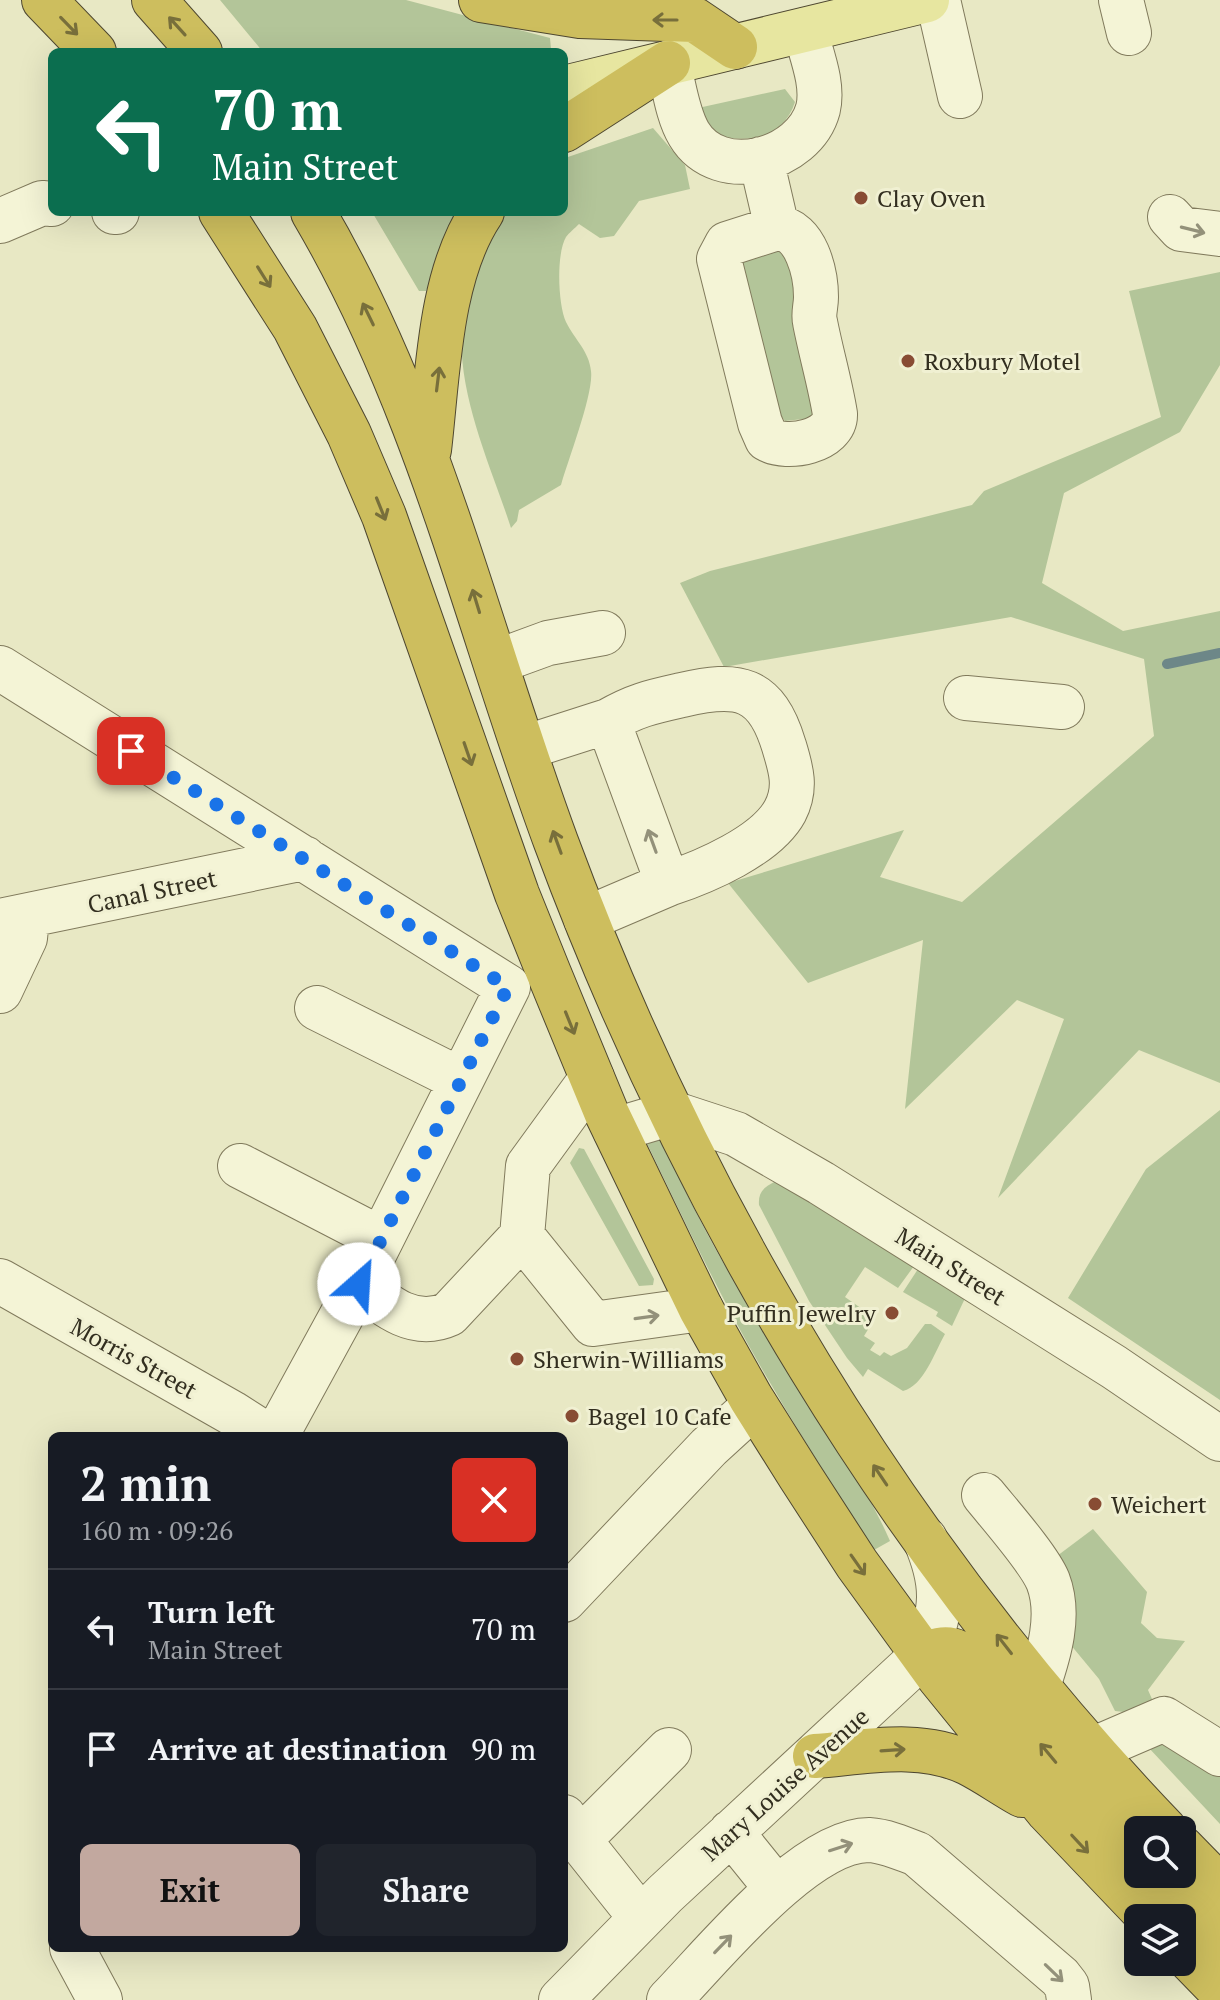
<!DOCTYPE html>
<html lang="en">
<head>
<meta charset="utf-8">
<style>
  body { margin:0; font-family:"PT Serif",serif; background:#20242c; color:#f1f3f6; height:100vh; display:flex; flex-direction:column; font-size:30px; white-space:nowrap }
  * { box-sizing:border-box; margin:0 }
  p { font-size:26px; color:#9ea1a6 }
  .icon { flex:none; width:44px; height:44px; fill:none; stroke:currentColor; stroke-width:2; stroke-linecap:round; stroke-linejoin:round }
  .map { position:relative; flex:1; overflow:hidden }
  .panel { position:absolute; left:48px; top:1432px; width:520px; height:520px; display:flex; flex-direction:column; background:#171b24; border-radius:12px; box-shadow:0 8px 32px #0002 }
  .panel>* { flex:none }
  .banner { position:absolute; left:48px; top:48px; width:520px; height:168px; border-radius:12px; box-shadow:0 8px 32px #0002; background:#0b6e4f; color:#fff; overflow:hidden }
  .tools { position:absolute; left:1124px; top:1816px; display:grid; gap:16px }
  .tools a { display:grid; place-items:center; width:72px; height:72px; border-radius:12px; background:#171b24; box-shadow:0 8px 32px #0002; font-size:40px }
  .pin { position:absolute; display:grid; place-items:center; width:68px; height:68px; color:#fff; margin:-34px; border-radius:16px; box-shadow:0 4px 12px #0006 }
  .me { position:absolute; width:88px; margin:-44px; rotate:26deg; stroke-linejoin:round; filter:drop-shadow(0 0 6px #0008) }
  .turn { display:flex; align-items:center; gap:28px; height:168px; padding:0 32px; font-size:36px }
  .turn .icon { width:104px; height:104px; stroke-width:2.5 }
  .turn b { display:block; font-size:56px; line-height:68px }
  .round { display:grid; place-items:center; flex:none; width:84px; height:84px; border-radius:12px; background:#20242c }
  .headline { display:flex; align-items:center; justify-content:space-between; height:136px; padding:0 32px }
  h1 { font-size:48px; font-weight:600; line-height:60px }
  .primary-button { display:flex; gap:16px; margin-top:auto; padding:16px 32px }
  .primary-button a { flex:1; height:92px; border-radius:12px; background:#c2a89f; color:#111; font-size:32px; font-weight:600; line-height:92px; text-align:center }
  .primary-button a+a { background:#20242c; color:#f1f3f6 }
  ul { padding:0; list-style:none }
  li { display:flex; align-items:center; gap:24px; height:120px; padding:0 32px; border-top:2px solid #363941 }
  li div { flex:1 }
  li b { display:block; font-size:30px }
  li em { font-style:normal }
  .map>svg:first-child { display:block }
  .green { fill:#b3c599 }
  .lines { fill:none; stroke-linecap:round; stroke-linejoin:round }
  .stream { stroke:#6d8788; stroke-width:10 }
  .minor-casing { stroke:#807a5c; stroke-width:46 }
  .major-casing { stroke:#4e4730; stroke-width:46 }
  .highway-casing { stroke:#4e4730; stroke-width:46 }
  .minor { stroke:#f4f4d6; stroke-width:44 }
  .major { stroke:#e7e6a0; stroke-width:44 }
  .highway { stroke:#cdbe5e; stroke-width:44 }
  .oneway { stroke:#786f3b }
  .oneway2 { stroke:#93917a }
  .route { stroke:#1a73e8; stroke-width:14; stroke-dasharray:0 25.2 }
  .poi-dot { fill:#884c34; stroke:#f0f0d2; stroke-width:3 }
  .labels { text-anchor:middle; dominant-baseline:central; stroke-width:6; stroke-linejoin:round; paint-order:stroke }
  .poi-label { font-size:24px; fill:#322e1f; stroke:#f0f0d2; text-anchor:start }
  .street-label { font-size:24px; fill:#322e1f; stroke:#f0f0d2 }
</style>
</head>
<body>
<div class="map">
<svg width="1220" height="2000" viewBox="0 0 1220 2000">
  <rect width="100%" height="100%" fill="#e8e8c4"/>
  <path class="green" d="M220,0H406L550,38L551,49L542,52H263Z
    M785,89L795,102C783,139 748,144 714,135L698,108Z
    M653,128L685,165L690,189L639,201L614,236L600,238L579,224C575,228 569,233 566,237C556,254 558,305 566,322C575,340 589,351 591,371C594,393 568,460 561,485L519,510L517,521L511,528C489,460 451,383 464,309C470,276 485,242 501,212H564L565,158Z
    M372,212H460L426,291H419Z
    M774,250C784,253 791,256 795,266C799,277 799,316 793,325L815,409L812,418L785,421L779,413L741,259Z
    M1220,272V365L1180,432L1064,493L1042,583L1123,631L1220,611V1083L1139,1050L998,1198L1064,1019L1017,1000L905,1109L923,940L808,983L728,883L904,830L880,877L962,902L1154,736L1144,659L1011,617L724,667L680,583L710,571L972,505L984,491L1161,417L1129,291Z
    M1220,1110V1400L1068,1298L1146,1169Z
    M659,1131C696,1224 750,1310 803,1393C834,1442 867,1488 890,1541L874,1550C835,1490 797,1430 762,1369C718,1293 681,1214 643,1135Z
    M579,1148L584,1149L654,1279L653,1285L639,1286L570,1163Z
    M776,1181L967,1294L952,1326L936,1316L938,1312L903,1292L918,1269L914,1266L898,1288L865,1267L845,1297L875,1318L864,1336L875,1343L870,1350L880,1356L884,1352L891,1356L907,1348L925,1324H931L945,1334C935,1351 924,1386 903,1391L868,1369L863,1377L847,1358L809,1301L759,1205C758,1192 764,1187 776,1181Z
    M1093,1529L1147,1592L1141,1623L1157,1638L1185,1641L1148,1690L1152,1699L1149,1706L1124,1712L1115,1711L1099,1679L1070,1644L1057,1556Z
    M1157,1740L1220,1775V1824L1148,1747Z"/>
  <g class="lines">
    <path class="stream" d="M1167,664L1220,653"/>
    <g class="minor-casing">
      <path id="minor" d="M938,0L960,96
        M1121,0L1129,33
        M668,63C674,85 677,114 689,134C719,184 804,161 818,109C824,84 811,54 805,30
        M761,159L777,228C806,229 816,273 816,297C816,306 813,314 815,322C821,353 830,383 835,414C836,441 787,451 767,439L760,423L719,259L727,244L777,228
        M114,212H117
        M1170,217L1181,229L1220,234
        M0,221L42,203L52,204
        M496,662L548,643L603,633
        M0,668L508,987
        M966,698L1062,707
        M608,721C636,705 651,702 682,695C738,682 766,686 784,746C791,769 797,788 785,811C766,846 704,872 668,884
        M524,748L608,721L668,884L586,919
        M0,921L304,858
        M0,991L25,938L27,917
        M317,1008L461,1080
        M615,1130L672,1113L736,1134L821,1183L1114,1367L1220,1439
        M240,1166L381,1239
        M522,1236L593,1324L701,1309
        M0,1281L232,1413L268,1436
        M359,1284C386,1306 414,1330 449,1314L522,1236L528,1166L592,1078
        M276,1436L359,1284L508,987
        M984,1495C1001,1516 1039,1559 1048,1581C1061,1615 1049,1654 1038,1686
        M564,1600L709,1447L755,1405
        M1092,1750L1164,1719L1220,1754
        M564,1817L579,1840L641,1918
        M731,1832L777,1889
        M579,1840L669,1750
        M72,1948L100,2000
        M561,2000L665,1894L923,1655C944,1612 944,1583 925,1539
        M669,2000C713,1955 805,1840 869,1840C885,1841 902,1848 917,1854L1060,1977L1067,1986L1069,2000"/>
    </g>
    <g class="major-casing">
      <path id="major" d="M564,88L927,0"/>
    </g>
    <g class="highway-casing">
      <path id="highway" d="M44,0L94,52
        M154,0L200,52
        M481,0L580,16L695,20L735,47
        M564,130L668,63
        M221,212L295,328L349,434L384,516L517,894L548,971L607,1114L701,1309L751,1398L800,1476L857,1564L939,1677L1048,1811L1150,1918
        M313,212C430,411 477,628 556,842C691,1206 896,1549 1165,1830
        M429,450C438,375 439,276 482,212
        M923,1655C949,1645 955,1648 975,1666L1074,1784L1138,1852
        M815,1756C866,1752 920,1740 968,1763C986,1772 1004,1785 1022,1795
        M1182,1848L1220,1887
        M1159,1874L1220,1938
        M1182,1951L1220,1990"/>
    </g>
    <use href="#minor" class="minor"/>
    <use href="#major" class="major"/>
    <use href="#highway" class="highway"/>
  </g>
  <defs><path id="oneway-shaft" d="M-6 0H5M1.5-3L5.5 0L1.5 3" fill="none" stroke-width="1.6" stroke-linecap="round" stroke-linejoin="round" transform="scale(2)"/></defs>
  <g class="oneway">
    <use href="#oneway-shaft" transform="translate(665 20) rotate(180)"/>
    <use href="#oneway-shaft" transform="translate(69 26) rotate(46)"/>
    <use href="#oneway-shaft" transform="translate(177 26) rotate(-132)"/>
    <use href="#oneway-shaft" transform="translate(264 277) rotate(58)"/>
    <use href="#oneway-shaft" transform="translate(368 314) rotate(-116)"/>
    <use href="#oneway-shaft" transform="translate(438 379) rotate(-83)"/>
    <use href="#oneway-shaft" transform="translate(381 509) rotate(68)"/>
    <use href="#oneway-shaft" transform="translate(476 601) rotate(-107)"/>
    <use href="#oneway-shaft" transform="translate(468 754) rotate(71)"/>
    <use href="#oneway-shaft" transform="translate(557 842) rotate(-110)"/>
    <use href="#oneway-shaft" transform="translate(570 1023) rotate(68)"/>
    <use href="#oneway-shaft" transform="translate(880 1475) rotate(-124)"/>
    <use href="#oneway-shaft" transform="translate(858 1565) rotate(55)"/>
    <use href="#oneway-shaft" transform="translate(1004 1644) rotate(-128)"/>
    <use href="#oneway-shaft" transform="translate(893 1750) rotate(-4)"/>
    <use href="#oneway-shaft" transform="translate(1048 1753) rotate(-130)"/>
    <use href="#oneway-shaft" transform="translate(1080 1844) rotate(47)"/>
  </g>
  <g class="oneway2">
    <use href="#oneway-shaft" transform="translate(1193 230) rotate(14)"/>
    <use href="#oneway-shaft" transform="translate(652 841) rotate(-110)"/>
    <use href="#oneway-shaft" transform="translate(647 1317) rotate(-8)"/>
    <use href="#oneway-shaft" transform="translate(841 1847) rotate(-18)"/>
    <use href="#oneway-shaft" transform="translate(723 1944) rotate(-46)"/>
    <use href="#oneway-shaft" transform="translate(1054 1973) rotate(44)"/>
  </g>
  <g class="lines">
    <path class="route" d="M131,751L508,987L359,1284"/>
  </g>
  <g class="poi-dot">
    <circle cx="861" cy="198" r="8"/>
    <circle cx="908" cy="361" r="8"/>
    <circle cx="892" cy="1313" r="8"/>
    <circle cx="517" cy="1359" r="8"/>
    <circle cx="572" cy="1416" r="8"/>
    <circle cx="1095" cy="1504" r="8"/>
  </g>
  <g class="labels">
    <g class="poi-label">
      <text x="877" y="198">Clay Oven</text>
      <text x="924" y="361">Roxbury Motel</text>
      <text x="876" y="1313" text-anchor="end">Puffin Jewelry</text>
      <text x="533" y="1359">Sherwin-Williams</text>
      <text x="588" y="1416">Bagel 10 Cafe</text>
      <text x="1111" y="1504">Weichert</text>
    </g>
    <g class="street-label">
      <text transform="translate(152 891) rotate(-12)">Canal Street</text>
      <text transform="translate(951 1266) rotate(32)">Main Street</text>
      <text transform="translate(134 1358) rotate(29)">Morris Street</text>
      <text transform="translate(785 1784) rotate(-42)">Mary Louise Avenue</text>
    </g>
  </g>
</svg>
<div class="tools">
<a><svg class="icon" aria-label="search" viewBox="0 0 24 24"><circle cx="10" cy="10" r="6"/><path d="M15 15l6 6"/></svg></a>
<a><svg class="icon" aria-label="layers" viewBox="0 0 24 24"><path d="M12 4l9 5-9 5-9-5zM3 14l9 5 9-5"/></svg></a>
</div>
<div class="pin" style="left:131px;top:751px;background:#d93025"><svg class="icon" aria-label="arrive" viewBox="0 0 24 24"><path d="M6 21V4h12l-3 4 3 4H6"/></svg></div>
<svg class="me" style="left:359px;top:1284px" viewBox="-20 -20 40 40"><circle r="19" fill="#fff"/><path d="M0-13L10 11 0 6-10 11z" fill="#1a73e8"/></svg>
<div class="banner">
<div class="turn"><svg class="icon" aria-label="left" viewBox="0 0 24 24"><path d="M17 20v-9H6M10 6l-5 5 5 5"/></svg><div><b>70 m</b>Main Street</div></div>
</div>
<section class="panel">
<div class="headline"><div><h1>2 min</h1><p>160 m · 09:26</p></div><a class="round" style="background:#d93025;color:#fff"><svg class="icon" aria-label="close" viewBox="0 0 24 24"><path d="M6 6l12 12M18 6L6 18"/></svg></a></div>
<ul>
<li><svg class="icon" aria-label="left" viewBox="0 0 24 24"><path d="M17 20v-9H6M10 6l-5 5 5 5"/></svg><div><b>Turn left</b><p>Main Street</p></div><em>70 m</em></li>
<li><svg class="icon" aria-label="arrive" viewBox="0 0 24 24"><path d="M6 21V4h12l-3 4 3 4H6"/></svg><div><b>Arrive at destination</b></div><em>90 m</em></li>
</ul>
<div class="primary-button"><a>Exit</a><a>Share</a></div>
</section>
</div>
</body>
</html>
